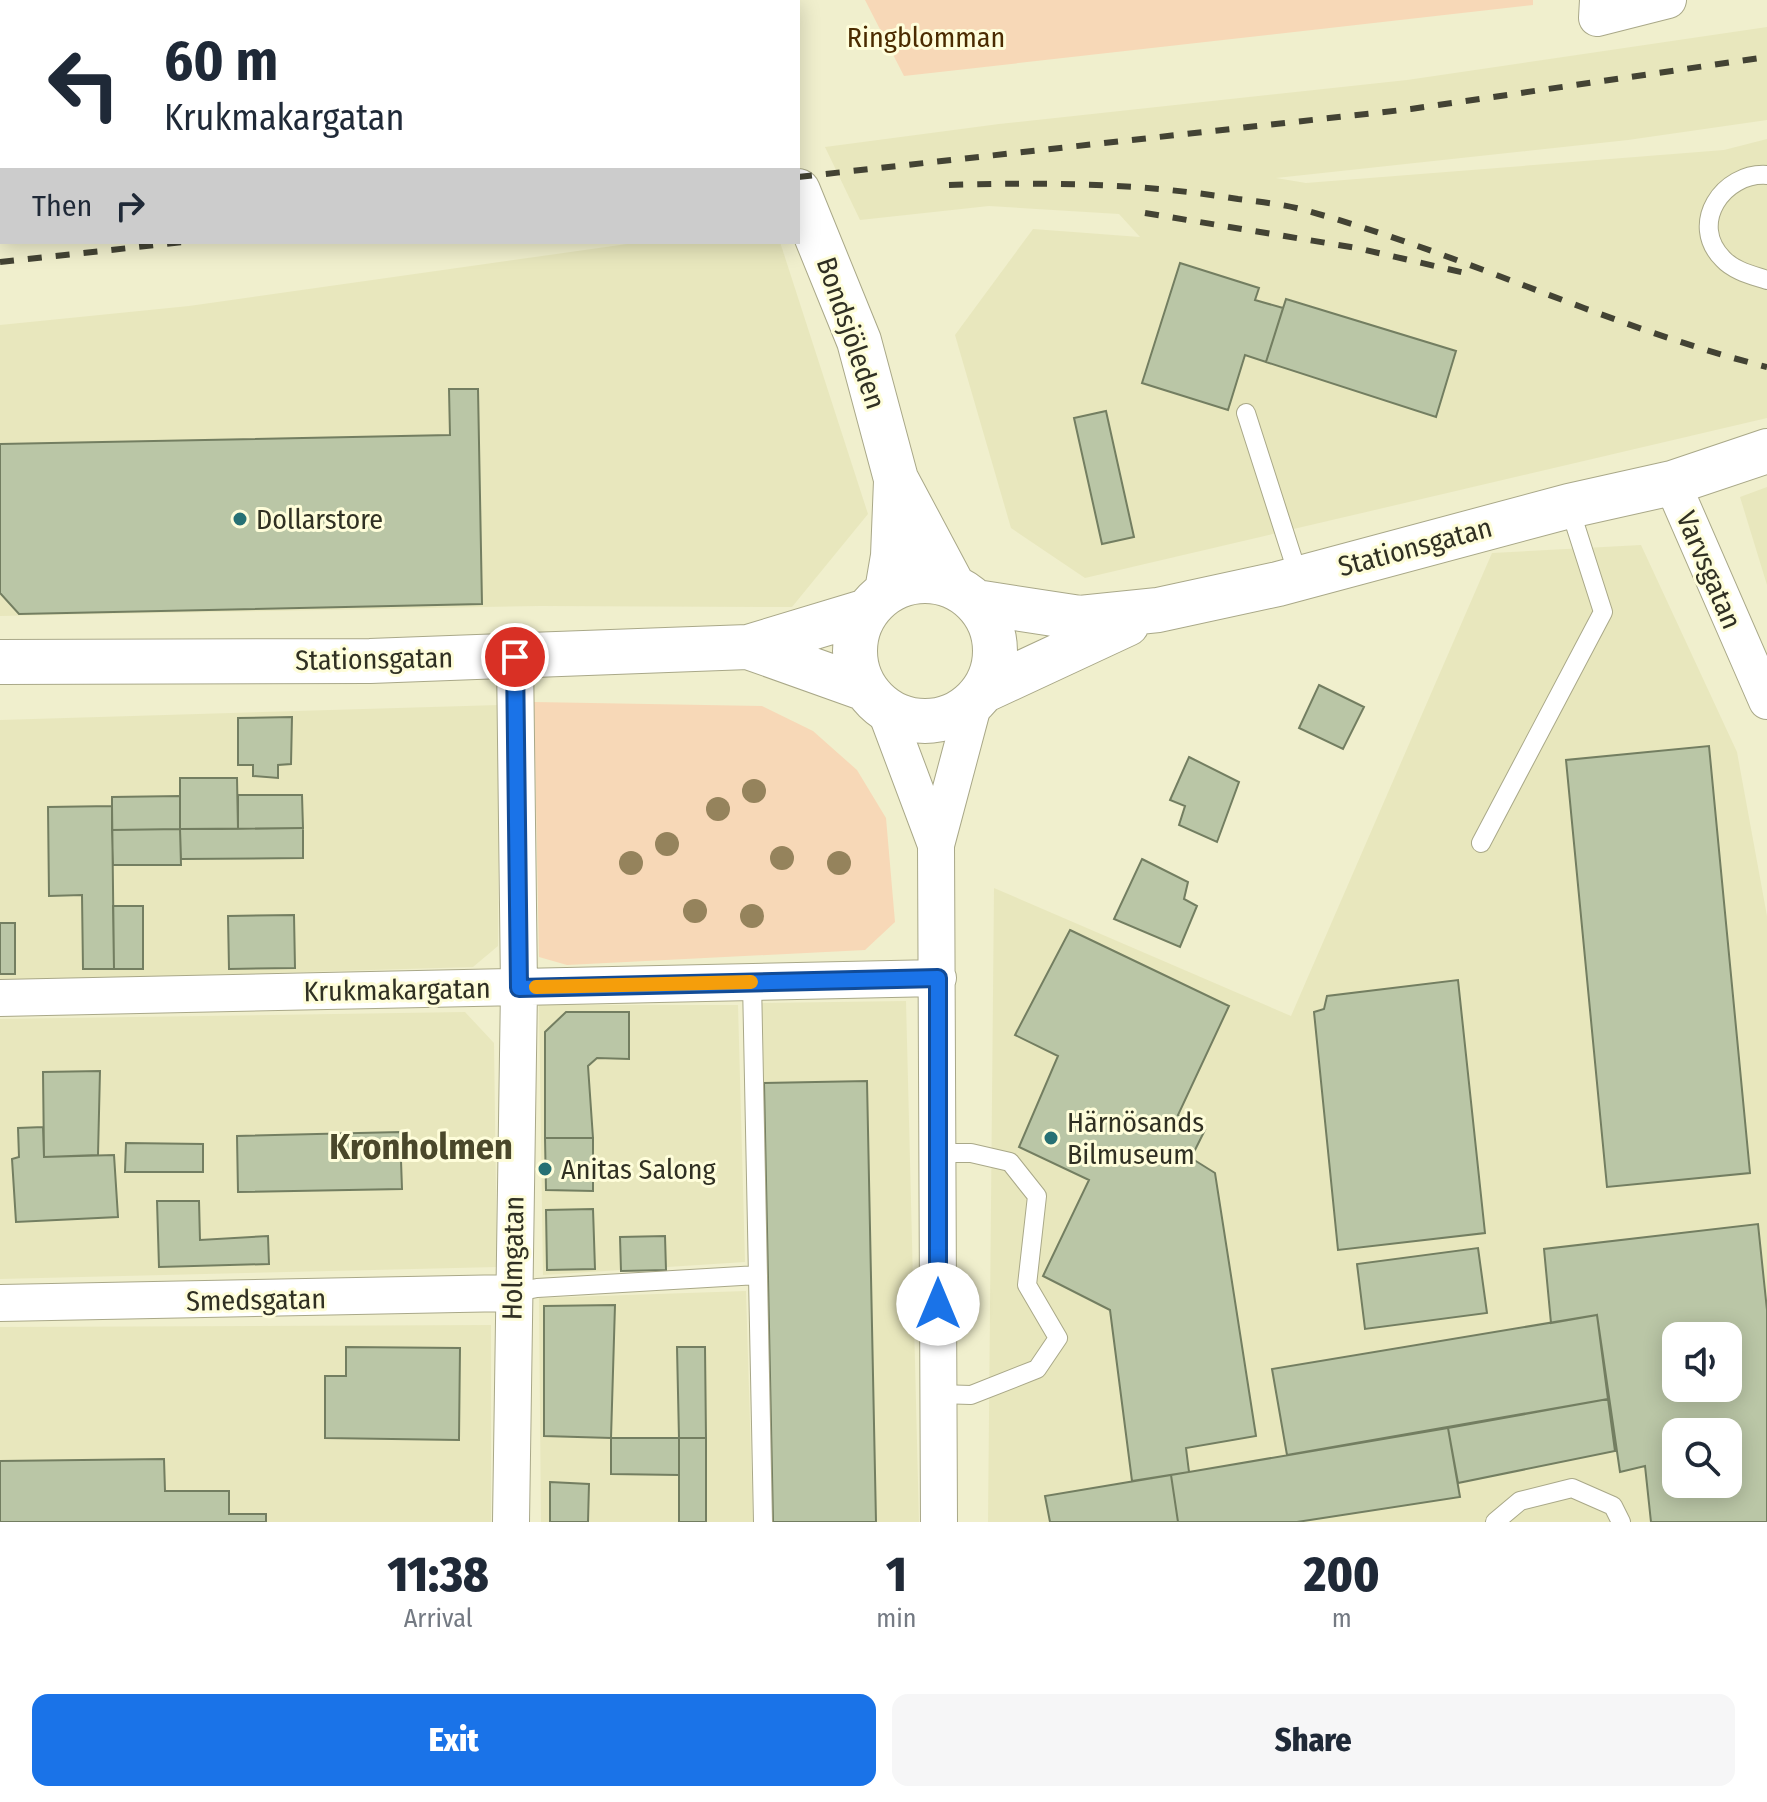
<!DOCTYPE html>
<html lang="en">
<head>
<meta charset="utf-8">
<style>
  body { margin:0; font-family:"Fira Sans Condensed",sans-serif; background:#f6f6f7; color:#1f2937; height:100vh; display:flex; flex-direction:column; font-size:30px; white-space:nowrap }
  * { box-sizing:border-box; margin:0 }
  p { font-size:26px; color:#747a83 }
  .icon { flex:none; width:44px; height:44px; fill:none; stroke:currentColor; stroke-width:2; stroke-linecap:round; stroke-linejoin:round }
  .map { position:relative; height:1522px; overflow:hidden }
  .drawer { display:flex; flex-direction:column; background:#fff; flex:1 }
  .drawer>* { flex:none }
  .top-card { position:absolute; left:0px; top:0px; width:800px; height:244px; box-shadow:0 4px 20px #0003; background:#fff; color:#1f2937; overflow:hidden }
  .controls { position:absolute; left:1662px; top:1322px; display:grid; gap:16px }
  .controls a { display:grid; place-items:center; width:80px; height:80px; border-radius:16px; background:#fff; box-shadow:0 4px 20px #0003; font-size:40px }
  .pin { position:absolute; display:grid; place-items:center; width:68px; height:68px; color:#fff; margin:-34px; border:4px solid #fff; border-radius:50%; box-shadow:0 2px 8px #0007 }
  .me { position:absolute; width:88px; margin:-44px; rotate:0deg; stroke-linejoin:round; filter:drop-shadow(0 0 6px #0008) }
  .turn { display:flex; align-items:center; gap:28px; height:168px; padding:0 32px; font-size:36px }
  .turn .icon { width:104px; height:104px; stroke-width:2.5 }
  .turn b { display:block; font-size:56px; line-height:68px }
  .then { display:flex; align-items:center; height:76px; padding:0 32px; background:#0003; gap:16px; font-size:30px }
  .eta { display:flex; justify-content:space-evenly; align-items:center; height:136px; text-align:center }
  .eta b { font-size:48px; font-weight:800; line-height:56px }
  .cta { display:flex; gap:16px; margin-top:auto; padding:16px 32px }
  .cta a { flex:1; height:92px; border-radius:16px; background:#1a73e8; color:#fff; font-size:32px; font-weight:800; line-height:92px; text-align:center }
  .cta a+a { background:#f6f6f7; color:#1f2937 }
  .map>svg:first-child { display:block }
  .built { fill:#e8e7bd; fill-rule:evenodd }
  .green { fill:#f7d8b7 }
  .building { fill:#bac6a6; stroke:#737e61; stroke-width:2; fill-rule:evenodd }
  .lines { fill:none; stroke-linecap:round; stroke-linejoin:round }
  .lane-casing { stroke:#a9a888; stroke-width:20 }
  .street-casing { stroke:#a9a888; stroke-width:38 }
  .secondary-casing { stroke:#a9a888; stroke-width:46 }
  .lane { stroke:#fff; stroke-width:18 }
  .street { stroke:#fff; stroke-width:36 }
  .secondary { stroke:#fff; stroke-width:44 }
  .rail { stroke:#434334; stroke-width:6; stroke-dasharray:14 14; stroke-linecap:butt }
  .tree { fill:#95835c }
  .route-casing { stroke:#114b97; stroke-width:20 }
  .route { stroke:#1a73e8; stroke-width:14 }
  .slow { stroke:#f59e0b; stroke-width:14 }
  .poi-dot { fill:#277174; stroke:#fefdda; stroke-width:3 }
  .labels { text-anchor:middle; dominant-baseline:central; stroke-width:6; stroke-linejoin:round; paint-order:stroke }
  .park-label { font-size:28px; fill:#4b2b00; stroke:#fefdda }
  .street-label { font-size:28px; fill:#303023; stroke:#fefdda }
  .poi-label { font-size:28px; fill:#303023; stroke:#fefdda; text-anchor:start }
  .district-label { font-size:36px; font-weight:bold; fill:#4a482b; stroke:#fefdda }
</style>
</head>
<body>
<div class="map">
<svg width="1767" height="1522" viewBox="0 0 1767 1522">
  <rect width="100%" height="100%" fill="#f0efcd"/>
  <path class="built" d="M0,0H658L659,2H2L0,169Z
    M1767,27V120L1628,140L1276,178L1306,183L1724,150L1767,139V418L1085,578L1011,528L955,335L1033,229L1140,237L1119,214L989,206L860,220L825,147L999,124L1407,80Z
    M641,242H780L868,514L792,607L540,606L0,616V325L189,306Z
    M1767,487V585L1740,497Z
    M1641,545L1737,752L1767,916V1522H988L994,888L1291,1016L1492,553ZM1676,1336H1728V1388H1676ZM1676,1432H1728V1484H1676Z
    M499,705L498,946L473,967L0,981V720Z
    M906,1001L919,1522H770L760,1003Z
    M539,1005H738L745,1262L543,1275Z
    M465,1012L494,1043L497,1267L0,1279V1019Z
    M746,1291L753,1522H541L539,1298Z
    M491,1325V1522H0V1327Z"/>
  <path class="green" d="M865,0H1533V5L904,76Z
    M534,702L762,706L813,731L857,770L886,818L895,922L865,950L567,965L539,957Z"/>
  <path class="building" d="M69,0H497L495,2Z
    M542,0H578L580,2H543Z
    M1180,263L1259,288L1255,300L1283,308L1266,362L1245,355L1228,410L1142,383Z
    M1286,299L1456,351L1436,417L1266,362Z
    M449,389H478L482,604L19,614L0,593V444L450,435Z
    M1106,411L1134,537L1102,544L1074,418Z
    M1319,685L1364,707L1343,749L1299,728Z
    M292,717L291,764L278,765V778L253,776V765H238V718Z
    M1709,746L1750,1173L1607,1187L1566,760Z
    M1189,757L1239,782L1217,842L1179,825L1185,806L1170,800Z
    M180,778H237L238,829H180Z
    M238,795H302L303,828L238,829Z
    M180,796V829L112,830V797Z
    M112,806L114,969H83L82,895L49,896L48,807Z
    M303,828V858L181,859L180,829Z
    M180,829L181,865H113L112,830Z
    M1142,859L1188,882L1184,899L1197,906L1180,947L1114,919Z
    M113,906H143V969H114Z
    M294,915L295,968L229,969L228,916Z
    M0,923H15V974H0Z
    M1070,930L1229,1006L1178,1115L1205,1130L1191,1158L1215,1173L1256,1436L1186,1448L1189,1472L1132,1481L1110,1310L1043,1276L1089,1180L1019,1147L1058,1056L1015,1035Z
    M1458,980L1485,1233L1338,1250L1314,1012L1324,1009L1327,996Z
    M566,1012H629V1059L597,1058L588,1066L593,1138H545V1032Z
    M100,1071L98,1155L44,1157L43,1072Z
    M867,1081L876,1522H773L764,1083Z
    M43,1127L44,1157L114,1155L118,1217L16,1222L12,1159L19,1157L18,1128Z
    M400,1132L402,1189L238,1192L237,1136Z
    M545,1138H593V1191L546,1190Z
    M126,1143L203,1144V1172H125Z
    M157,1201H199L200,1240L268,1236L269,1264L159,1267Z
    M593,1209L595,1269L547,1270L546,1210Z
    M1758,1224L1767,1310V1522H1651L1645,1466L1620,1472L1597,1315L1551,1323L1544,1249ZM1676,1336H1728V1388H1676ZM1676,1432H1728V1484H1676Z
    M665,1236L666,1270L621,1271L620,1237Z
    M1478,1248L1487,1313L1365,1329L1357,1264Z
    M615,1305L611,1438L544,1436V1306Z
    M1597,1315L1608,1399L1287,1455L1272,1369Z
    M346,1347L460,1348L459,1440L325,1438V1376H346Z
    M677,1347H705L706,1438H679Z
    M1608,1399L1615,1451L1458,1483L1448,1428Z
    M1448,1428L1460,1497L1297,1522H1178L1171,1475Z
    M611,1438H679V1475L611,1474Z
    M679,1438H706V1522H679Z
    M164,1459L165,1491H229V1514H266V1522H0V1461Z
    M1171,1475L1178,1522H1050L1045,1496Z
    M550,1482L589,1484L588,1522H550Z"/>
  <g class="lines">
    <g class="lane-casing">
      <path id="lane" d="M614,0L615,2
        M0,151H2
        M1767,175C1723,172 1688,224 1723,259C1734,271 1752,275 1767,280
        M1246,413L1299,578
        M1481,843L1603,612L1569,506
        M752,982L763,1522
        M512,1293L537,1288L758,1275
        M938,1394L971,1395L1037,1369L1058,1338L1027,1285L1037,1196L1010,1162L971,1153H938
        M1495,1522L1520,1501L1572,1488L1613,1506L1621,1522"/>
    </g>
    <g class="street-casing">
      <path id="street" d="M1598,0L1597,18L1668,0
        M1672,483L1767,701
        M885,709L936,845
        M0,998L938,978
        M0,1303L512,1293
        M511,1522L519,988L515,657
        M939,1522L936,845L974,702"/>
    </g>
    <g class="secondary-casing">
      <path id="secondary" d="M690,0L692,2
        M798,191L859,341L896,479L953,586
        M855 651a70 70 0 1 1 140 0a70 70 0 1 1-140 0Z
        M887,591L893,556L896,481
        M976,602L1080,618L1158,610L1278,584L1569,506L1672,483L1767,451
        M748,647L866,689
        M0,662L370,661L748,647L867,611
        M983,691L1127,624"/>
    </g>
    <use href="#lane" class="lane"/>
    <use href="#street" class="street"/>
    <use href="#secondary" class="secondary"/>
    <path class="rail" d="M798,177L1411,109L1767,57
      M949,185C1048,182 1140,183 1238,199C1260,202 1283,204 1304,210C1462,253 1608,327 1767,367
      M1145,213L1357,248L1465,273
      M0,262L184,242"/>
  </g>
  <g class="tree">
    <circle cx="754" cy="791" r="12"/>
    <circle cx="718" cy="809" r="12"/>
    <circle cx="667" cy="844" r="12"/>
    <circle cx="782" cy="858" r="12"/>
    <circle cx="631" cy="863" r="12"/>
    <circle cx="839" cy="863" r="12"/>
    <circle cx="695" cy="911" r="12"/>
    <circle cx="752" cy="916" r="12"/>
  </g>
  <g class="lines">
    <g class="route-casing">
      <path id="route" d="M515,657L519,988L938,978V1304"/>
    </g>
    <use href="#route" class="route"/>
    <path class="slow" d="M536,987L751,982"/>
  </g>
  <g class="poi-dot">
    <circle cx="240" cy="519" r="8"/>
    <circle cx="1051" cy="1138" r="8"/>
    <circle cx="545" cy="1169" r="8"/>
  </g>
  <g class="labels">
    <g class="park-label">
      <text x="926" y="37">Ringblomman</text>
    </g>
    <g class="street-label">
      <text transform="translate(851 333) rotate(71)">Bondsjöleden</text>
      <text transform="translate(1415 547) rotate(-15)">Stationsgatan</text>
      <text transform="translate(1709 570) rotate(67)">Varvsgatan</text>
      <text transform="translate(374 659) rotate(-1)">Stationsgatan</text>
      <text transform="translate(397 990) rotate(-1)">Krukmakargatan</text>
      <text transform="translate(513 1258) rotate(-89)">Holmgatan</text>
      <text transform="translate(256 1300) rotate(-1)">Smedsgatan</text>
    </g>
    <g class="poi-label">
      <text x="256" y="519">Dollarstore</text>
      <text x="1067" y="1122">Härnösands<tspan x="1067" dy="32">Bilmuseum</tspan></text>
      <text x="561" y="1169">Anitas Salong</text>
    </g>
    <g class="district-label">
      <text x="421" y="1147">Kronholmen</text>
    </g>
  </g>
</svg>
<div class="controls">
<a><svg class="icon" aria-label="sound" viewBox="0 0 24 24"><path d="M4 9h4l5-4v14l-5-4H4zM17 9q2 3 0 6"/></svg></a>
<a><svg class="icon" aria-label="search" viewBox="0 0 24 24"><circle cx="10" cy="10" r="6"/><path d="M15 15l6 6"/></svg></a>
</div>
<div class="pin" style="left:515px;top:657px;background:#d93025"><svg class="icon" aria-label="arrive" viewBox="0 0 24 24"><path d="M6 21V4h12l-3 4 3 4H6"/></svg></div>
<svg class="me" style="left:938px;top:1304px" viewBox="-20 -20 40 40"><circle r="19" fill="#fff"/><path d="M0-13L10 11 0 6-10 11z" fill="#1a73e8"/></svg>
<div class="top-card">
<div class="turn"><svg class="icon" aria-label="left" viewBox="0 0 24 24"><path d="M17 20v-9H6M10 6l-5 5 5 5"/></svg><div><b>60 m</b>Krukmakargatan</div></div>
<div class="then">Then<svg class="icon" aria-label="right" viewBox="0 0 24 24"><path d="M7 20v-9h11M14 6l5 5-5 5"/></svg></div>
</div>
</div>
<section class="drawer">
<div class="eta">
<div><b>11:38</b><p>Arrival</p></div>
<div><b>1</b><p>min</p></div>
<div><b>200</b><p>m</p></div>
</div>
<div class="cta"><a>Exit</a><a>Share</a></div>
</section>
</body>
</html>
